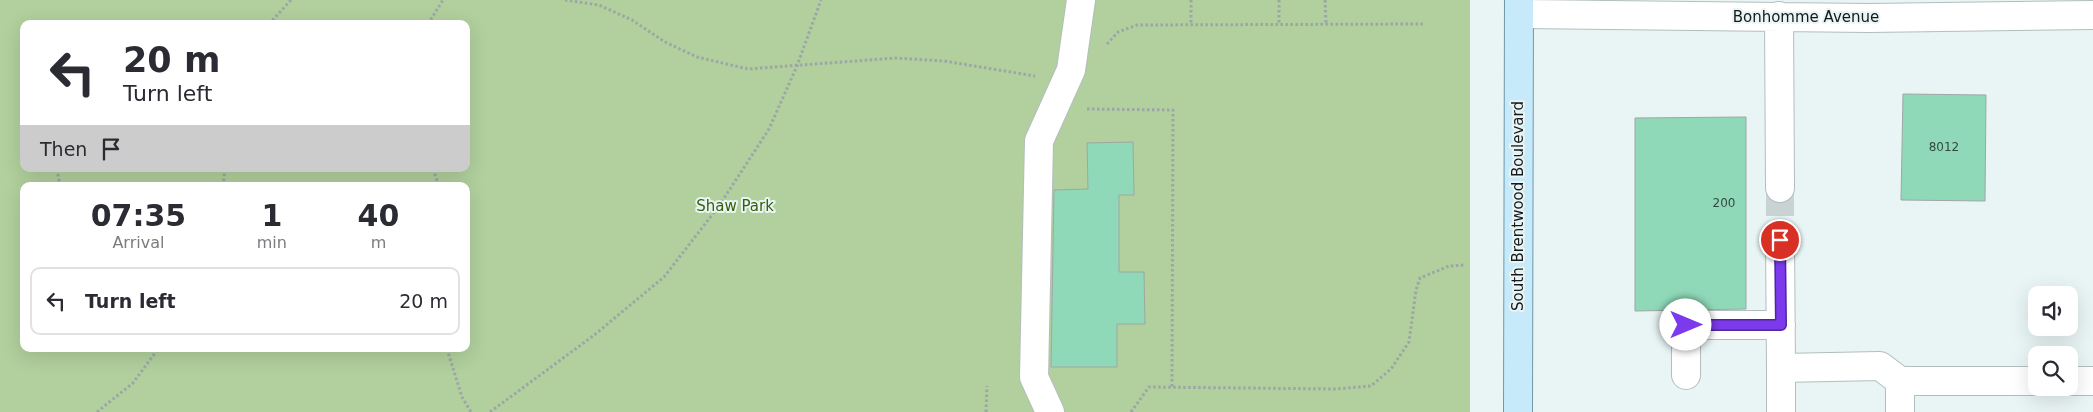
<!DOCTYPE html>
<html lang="en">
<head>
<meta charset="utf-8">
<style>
  body { margin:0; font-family:"DejaVu Sans",sans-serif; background:#f2f2f3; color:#2b2b33; height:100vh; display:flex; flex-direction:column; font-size:19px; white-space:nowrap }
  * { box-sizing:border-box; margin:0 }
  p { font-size:16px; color:#7c7c81 }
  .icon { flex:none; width:28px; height:28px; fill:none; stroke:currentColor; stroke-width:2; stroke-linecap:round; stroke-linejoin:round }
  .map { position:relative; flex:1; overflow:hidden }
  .side { position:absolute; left:20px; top:182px; width:450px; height:170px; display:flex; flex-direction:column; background:#fff; border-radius:10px; box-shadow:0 5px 20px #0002 }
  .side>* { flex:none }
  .guide { position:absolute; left:20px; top:20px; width:450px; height:152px; border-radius:10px; box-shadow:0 5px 20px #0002; background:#fff; color:#2b2b33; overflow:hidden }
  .tools { position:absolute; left:2028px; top:286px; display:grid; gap:10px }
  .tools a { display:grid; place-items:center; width:50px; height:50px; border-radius:10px; background:#fff; box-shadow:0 5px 20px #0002; font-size:25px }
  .pin { position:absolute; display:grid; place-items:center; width:42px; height:42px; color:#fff; margin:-21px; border:2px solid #fff; border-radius:50%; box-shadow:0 1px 5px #0007 }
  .me { position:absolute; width:55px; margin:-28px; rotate:90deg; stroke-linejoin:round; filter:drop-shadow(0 0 4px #0008) }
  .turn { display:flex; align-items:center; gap:18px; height:105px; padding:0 20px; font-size:22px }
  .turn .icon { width:65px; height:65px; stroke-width:2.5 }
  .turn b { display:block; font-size:35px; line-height:42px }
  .then { display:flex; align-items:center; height:48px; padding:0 20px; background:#0003; gap:10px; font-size:19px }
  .eta { display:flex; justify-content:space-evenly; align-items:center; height:85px; text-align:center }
  .eta b { font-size:30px; font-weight:800; line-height:35px }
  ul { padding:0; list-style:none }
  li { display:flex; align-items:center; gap:15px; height:68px; margin:0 10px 8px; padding:0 10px; border:2px solid #e1e1e2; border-radius:10px }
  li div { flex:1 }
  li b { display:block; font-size:19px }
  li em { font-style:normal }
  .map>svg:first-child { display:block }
  .green { fill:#b1d09d; fill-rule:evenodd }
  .building { fill:#8fd9b8; stroke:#9ea7a3 }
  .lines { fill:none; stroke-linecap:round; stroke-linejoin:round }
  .minor-tunnel { stroke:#c9d3d3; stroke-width:28; stroke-dasharray:28 14; stroke-linecap:butt }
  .minor-casing { stroke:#b3bebe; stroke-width:30 }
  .major-casing { stroke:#6f98a9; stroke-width:30 }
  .path { stroke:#9da6a6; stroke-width:3; stroke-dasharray:2.5 2.5; stroke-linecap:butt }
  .minor { stroke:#fff; stroke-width:28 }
  .major { stroke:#c6eafa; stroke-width:28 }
  .route-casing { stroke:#51269a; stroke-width:12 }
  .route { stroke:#7c3aed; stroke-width:9 }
  .labels { text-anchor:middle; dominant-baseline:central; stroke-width:4; stroke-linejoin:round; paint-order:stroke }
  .number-label { font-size:12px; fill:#344941 }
  .street-label { font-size:15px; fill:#151919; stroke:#e9f4f4 }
  .park-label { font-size:15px; fill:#355e08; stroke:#e9f4f4 }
</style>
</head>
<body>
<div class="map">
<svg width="2093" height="412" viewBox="0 0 2093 412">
  <rect width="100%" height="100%" fill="#e9f4f4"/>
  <path class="green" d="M0,0H1470V412H0ZM24,24H466V169H24ZM24,186H466V349H24Z"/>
  <path class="building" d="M1903,94L1986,95L1985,201L1901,200Z
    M1746,117V309L1635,311V118Z
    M1133,142L1134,195H1119V272H1144L1145,324H1117V367H1051L1054,190L1088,189L1087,143Z"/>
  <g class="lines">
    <path class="minor-tunnel" d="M1780,188V240"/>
    <g class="minor-casing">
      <path id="minor" d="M1519,14L1869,18L2093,15
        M1779,16L1780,188
        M1780,240L1781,368
        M1686,375V325H1781
        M2069,381H2093
        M1050,412L1034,377L1039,141L1071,70L1081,0
        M1781,412V368L1880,366L1900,381
        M1900,412V381H2036"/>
    </g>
    <g class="major-casing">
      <path id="major" d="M1518,412L1519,0"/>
    </g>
    <path class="path" d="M565,0L599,5L632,20L665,42L697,57L748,69L895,58L944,61L1035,76
      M1191,0V25
      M1279,0V24
      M1325,0L1326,24
      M269,24L291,0
      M428,24L443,0
      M1107,44L1118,32L1137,25L1425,24
      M1087,109L1173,110L1172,387
      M57,169L60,186
      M433,169L439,186
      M223,186L225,169
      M447,349L462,397L471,412
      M97,412L133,383L158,349
      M490,412L593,336L664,277L719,206L769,129L797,66L821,0
      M986,412L987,386
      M1131,412L1149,387L1336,389L1371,386L1391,369L1409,342L1416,290L1420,278L1449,266L1465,265"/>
    <use href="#minor" class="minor"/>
    <use href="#major" class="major"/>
  </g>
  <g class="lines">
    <g class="route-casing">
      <path id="route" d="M1686,325H1781L1780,240"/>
    </g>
    <use href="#route" class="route"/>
  </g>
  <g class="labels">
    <g class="number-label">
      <text x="1944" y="147">8012</text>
      <text x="1724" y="203">200</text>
    </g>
    <g class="street-label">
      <text x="1806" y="17">Bonhomme Avenue</text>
      <text transform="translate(1518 206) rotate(-90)">South Brentwood Boulevard</text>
    </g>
    <g class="park-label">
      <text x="735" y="206">Shaw Park</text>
    </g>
  </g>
</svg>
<div class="tools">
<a><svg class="icon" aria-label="sound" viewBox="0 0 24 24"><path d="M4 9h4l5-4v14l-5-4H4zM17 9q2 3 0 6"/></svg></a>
<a><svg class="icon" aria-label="search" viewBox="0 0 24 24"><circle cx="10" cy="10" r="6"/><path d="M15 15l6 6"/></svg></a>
</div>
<div class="pin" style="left:1780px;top:240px;background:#d93025"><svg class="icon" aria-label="arrive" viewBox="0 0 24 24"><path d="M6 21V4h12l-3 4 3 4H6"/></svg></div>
<svg class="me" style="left:1686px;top:325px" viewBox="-20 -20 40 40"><circle r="19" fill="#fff"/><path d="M0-13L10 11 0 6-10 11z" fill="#7c3aed"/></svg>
<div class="guide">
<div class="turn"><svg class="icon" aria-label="left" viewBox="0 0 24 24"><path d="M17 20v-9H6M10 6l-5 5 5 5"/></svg><div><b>20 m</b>Turn left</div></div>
<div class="then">Then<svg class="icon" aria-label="arrive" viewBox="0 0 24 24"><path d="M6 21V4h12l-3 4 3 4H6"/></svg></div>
</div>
<section class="side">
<div class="eta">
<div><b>07:35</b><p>Arrival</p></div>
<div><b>1</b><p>min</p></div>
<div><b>40</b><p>m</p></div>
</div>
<ul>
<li><svg class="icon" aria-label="left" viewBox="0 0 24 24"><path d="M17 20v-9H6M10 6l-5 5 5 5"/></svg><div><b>Turn left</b></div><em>20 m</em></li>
</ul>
</section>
</div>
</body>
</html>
